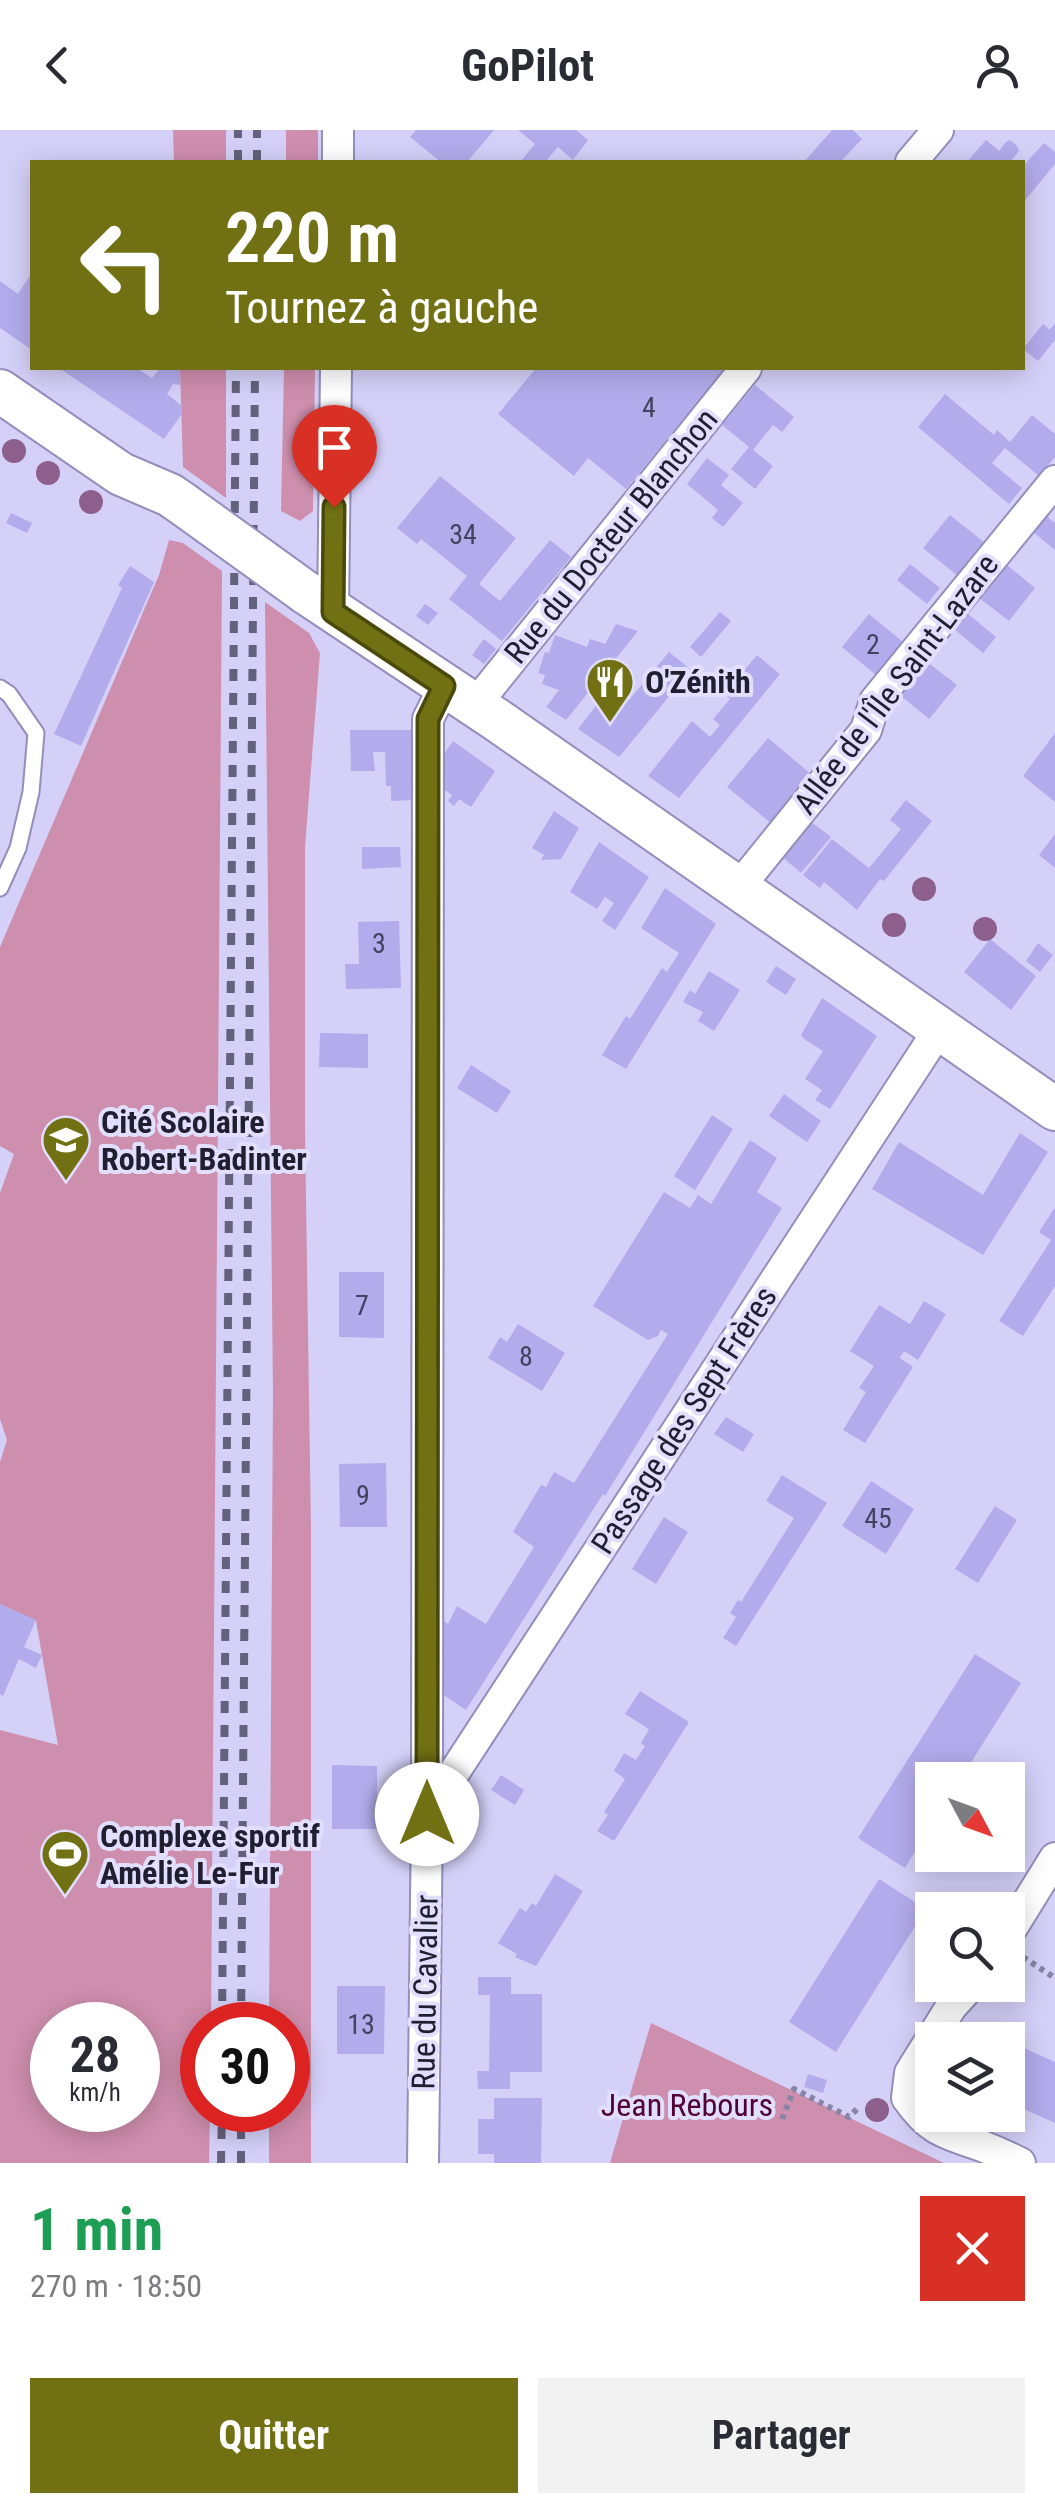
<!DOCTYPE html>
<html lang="fr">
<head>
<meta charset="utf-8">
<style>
  body { margin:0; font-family:"Roboto Condensed",sans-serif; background:#f2f2f3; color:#2b2b33; height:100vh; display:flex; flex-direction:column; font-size:38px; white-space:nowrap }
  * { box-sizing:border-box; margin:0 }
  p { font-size:32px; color:#7c7c81 }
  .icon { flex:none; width:55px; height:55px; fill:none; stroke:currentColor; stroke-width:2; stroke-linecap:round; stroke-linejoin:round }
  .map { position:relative; height:2033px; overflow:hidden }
  .drawer { display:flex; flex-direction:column; background:#fff; flex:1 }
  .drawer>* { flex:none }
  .guide { position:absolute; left:30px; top:30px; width:995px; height:210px; border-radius:0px; box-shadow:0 5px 25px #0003; background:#717013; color:#fff; overflow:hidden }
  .needle { width:65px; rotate:131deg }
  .controls { position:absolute; left:915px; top:1632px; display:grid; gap:20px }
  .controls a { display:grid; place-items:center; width:110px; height:110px; border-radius:0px; background:#fff; box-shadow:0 5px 25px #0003; font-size:50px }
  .speed { position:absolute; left:30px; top:1872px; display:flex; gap:20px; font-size:50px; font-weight:700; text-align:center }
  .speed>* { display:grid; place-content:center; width:130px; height:130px; border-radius:50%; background:#fff; box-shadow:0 5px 25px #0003; line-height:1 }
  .speed small { font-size:25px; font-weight:400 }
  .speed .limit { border:15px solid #d22; background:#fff; color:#111 }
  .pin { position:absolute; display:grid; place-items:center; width:85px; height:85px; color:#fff; margin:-102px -42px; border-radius:50% 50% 50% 0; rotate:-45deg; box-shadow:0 0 10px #0007 }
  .pin .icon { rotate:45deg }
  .me { position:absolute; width:110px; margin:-55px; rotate:0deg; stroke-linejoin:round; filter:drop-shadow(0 0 8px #0008) }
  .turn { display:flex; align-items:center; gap:35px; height:210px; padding:0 30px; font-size:45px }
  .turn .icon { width:130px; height:130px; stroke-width:2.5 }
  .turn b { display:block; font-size:70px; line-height:85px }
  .round { display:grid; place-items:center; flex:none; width:105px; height:105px; border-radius:0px; background:#f2f2f3 }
  .overview { display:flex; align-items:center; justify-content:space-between; height:170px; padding:0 30px }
  h1 { font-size:60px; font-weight:700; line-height:75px; color:#1e9e55 }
  .button { display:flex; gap:20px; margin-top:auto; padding:20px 30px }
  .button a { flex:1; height:115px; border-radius:0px; background:#717013; color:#fff; font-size:40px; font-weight:700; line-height:115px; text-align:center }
  .button a+a { background:#f2f2f3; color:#2b2b33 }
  header { display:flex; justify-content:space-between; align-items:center; height:130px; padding:0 30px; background:#fff; font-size:45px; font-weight:700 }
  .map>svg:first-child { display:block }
  .green { fill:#ce8ead; fill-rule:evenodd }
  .building { fill:#b3acec }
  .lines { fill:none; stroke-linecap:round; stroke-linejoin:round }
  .lane-casing { stroke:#938ebc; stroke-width:19 }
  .street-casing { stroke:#938ebc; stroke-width:34 }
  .secondary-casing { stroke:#938ebc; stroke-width:46 }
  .path { stroke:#8885a4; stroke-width:6; stroke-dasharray:5 5; stroke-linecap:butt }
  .lane { stroke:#fff; stroke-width:15 }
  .street { stroke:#fff; stroke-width:30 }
  .secondary { stroke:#fff; stroke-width:42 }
  .rail { stroke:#63617b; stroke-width:8; stroke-dasharray:12 12; stroke-linecap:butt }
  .secondary-bridge-casing { stroke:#938ebc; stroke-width:46; stroke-linecap:butt }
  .secondary-bridge { stroke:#fff; stroke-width:42 }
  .tree { fill:#8d5f8d }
  .route-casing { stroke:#49490c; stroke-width:25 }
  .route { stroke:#717013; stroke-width:18 }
  .labels { text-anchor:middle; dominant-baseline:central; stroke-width:8; stroke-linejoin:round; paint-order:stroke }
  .number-label { font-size:28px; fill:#45425f }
  .street-label { font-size:32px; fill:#201e30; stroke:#e1dffd }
  .poi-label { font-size:32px; font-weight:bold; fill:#201e30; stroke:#e1dffd; text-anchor:start }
  .park-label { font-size:32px; fill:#530235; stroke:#e1dffd }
</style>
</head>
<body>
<header><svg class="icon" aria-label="back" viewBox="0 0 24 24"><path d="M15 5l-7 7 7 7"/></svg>GoPilot<svg class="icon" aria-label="person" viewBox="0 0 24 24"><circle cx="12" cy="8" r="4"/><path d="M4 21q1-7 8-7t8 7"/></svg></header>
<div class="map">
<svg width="1055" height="2033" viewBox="0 0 1055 2033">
  <rect width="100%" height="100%" fill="#d4d0f8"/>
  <path class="green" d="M173,0H226V32H174Z
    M286,0H318V32H286Z
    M180,238H226V368L183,337Z
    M284,238H315L313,381L300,391L281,381Z
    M169,410L183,413L222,441L211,1895H202V1980H210L209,2033H0V1600L58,1615L36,1491L0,1474V1332L7,1310L0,1289V1063L14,1024L0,1016V817L159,445ZM52,1895H138V1980H52Z
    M265,472L309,503L320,523L305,717V1003L311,1400V2033H269V1980H288V1895H269L273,1265Z
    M651,1893L944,2033H610Z"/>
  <path class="building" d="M416,0H494L467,32H441L410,7Z
    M518,0H576L588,10L573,30L558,17L545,32H520L535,14Z
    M832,0H853L862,9L840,32H804Z
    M986,10L999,21L1006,12L1010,10L1017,16L1019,21L1010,32H967Z
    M1044,13L1055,22V34L1022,74V37Z
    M32,143V220L0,198V151L18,164Z
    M1055,193V210L1038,231L1023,219L1043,194L1050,200Z
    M59,238H136L152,248L160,238H180V255L173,254L167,264L181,275V285L164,309Z
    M536,238H725L626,359L588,328L574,346L498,284Z
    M755,255L794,287L782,302L773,295L753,320L773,336L755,359L731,339L749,317L722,295Z
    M945,264L994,305L997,300L1010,312L1032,285L1055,304V327L1039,346L1005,318L992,333L1022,358L1009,374L918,297Z
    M707,328L729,345L721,355L743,373L723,397L712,388L718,380L687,354Z
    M440,346L516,408L479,454L500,471L550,410L571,427L502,511L449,469L467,446L421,409L417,414L397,398Z
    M11,383L32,393L27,403L6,393Z
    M950,385L985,413L958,446L923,418Z
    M1045,385L1055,393V420L1032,401Z
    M1001,430L1035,458L1009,491L974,464Z
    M910,434L940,458L927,474L897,450Z
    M130,436L154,452L81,616L54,604L122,458L118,455Z
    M425,474L438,483L428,495L416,486Z
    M720,482L731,491L701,527L690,517Z
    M967,483L996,507L983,523L954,499Z
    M869,484L903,512L876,545L842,517Z
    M616,494L638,501L566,590L546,577L559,560L542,554L545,545L538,543L545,522L549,523L555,505L587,517L590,509L605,514Z
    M484,509L496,519L484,534L472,525Z
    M669,522L691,540L619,627L578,599L611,556L629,570Z
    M757,525L780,544L679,668L648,646L692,591L710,607L720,595L713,589L730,569L725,564Z
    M922,528L957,555L929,589L895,561Z
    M350,600H412V670L391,671V656H386L385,622H373L375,641H351Z
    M1055,603V672L1023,646Z
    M768,608L812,645L772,694L727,657Z
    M453,611L495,641L471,677L459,669L454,676L448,671L452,665L439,656V631Z
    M906,670L932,691L884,751L880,749L857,780L824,752L820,758L803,745L832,709L869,738L901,699L890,690Z
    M554,681L579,698L561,729L541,730L544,725L532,718Z
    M810,691L831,707L801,743L781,726Z
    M1055,704V738L1039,725Z
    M599,712L649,747L615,800L602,791L614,773L605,767L597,779L570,762Z
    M362,717H400L401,737L362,739Z
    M665,758L716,794L626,939L602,925L626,886L630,889L662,838L667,842L679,823L641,798Z
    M399,791L401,858L346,859L345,834H359L358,792Z
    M990,809L1036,846L1011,880L964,842Z
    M1038,813L1053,825L1040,842L1026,831Z
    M776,836L796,849L786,865L766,852Z
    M709,841L740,860L714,901L698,891L703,882L683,872L690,860L695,864Z
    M822,868L877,906L830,979L815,970L822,960L805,949L823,921L804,909L801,905Z
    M320,903L368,904V938L319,937Z
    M471,935L511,961L497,983L457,958Z
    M784,964L821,991L807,1012L769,986Z
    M712,985L733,999L695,1060L674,1046Z
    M1020,1003L1048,1022L983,1125L872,1059L899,1012L983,1065Z
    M750,1010L777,1028L757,1062L782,1078L605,1366L603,1364L466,1580L439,1562V1488L448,1494L457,1476L486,1494L534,1417L513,1402L541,1355L546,1357L554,1342L574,1353L668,1204L661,1200L658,1206L648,1210L593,1176L664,1062L690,1078L698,1065L711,1074Z
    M1055,1077V1156L1023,1206L999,1191L1051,1110L1039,1102Z
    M339,1142H384V1208L339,1207Z
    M924,1171L946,1184L918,1230L904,1221L900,1228L913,1237L865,1313L843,1300L866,1262L859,1258L874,1236L850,1221L879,1175L910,1194Z
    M518,1194L565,1223L542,1261L488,1228L500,1207L507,1212Z
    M726,1287L754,1304L743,1322L714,1304Z
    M386,1333L387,1397H340L339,1334Z
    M782,1345L827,1373L736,1516L723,1508L736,1487L730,1483L738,1470L741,1472L794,1388L766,1371Z
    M871,1351L914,1379L886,1424L842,1396Z
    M995,1376L1017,1390L978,1453L955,1439Z
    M664,1387L688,1402L656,1454L632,1439Z
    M0,1474L36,1490L24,1517L42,1525L36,1538L19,1529L3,1566L0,1564Z
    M975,1524L1021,1553L960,1650H932V1693L905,1738L858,1708Z
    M640,1561L689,1592L614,1711L597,1701L608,1685L604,1682L625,1649L614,1641L624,1623L636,1630L645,1616L641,1613L649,1599L625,1584Z
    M332,1635L377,1636V1699H332Z
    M501,1645L524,1660L515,1675L491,1660Z
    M555,1744L583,1761L536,1836L515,1827L517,1824L498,1813L520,1778L526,1782L532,1773L536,1776Z
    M879,1749L926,1779L836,1922L789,1892Z
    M478,1847H511V1864H542V1942H510V1959H478L477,1941H489L490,1865H478Z
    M337,1856H385L384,1924H337Z
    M971,1894L1006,1910H961Z
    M1008,1911L1055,1932V1993L1008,1972Z
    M808,1944L827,1950L823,1963L804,1957Z
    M494,1968H542L541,2033H494V2024H478V1989H494Z"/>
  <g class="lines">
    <g class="lane-casing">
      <path id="lane" d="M0,558L9,564L36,603L31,662L18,718L0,758"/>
    </g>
    <g class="street-casing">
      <path id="street" d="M338,32V0
        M911,32L938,0
        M333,482L336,238
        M475,575L746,238
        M738,758L866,600L875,571L1055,351
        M427,1684L927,918L939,896
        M1008,1804L1055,1728
        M971,1855L951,1877L910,1943L907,1968C931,2002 945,2003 982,2016C995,2021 1008,2027 1020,2033
        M423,2033L427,1684L428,589L445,555"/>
    </g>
    <g class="secondary-casing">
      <path id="secondary" d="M0,261L121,344L170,365L183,374
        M305,462L497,590L1055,979"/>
    </g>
    <path class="path" d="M1023,1827L1055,1848
      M782,1989L794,1959L849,1987L857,1979"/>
    <use href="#lane" class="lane"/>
    <use href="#street" class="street"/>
    <use href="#secondary" class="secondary"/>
    <path class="rail" d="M238,32V0
      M257,32V0
      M222,1895L236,238
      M241,1895L255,238
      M221,2033L222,1980
      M241,2033V1980"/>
    <g class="secondary-bridge-casing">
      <path id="secondary-bridge" d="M183,374L305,462"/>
    </g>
    <use href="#secondary-bridge" class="secondary-bridge"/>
  </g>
  <g class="tree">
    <circle cx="14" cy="321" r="12"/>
    <circle cx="48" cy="343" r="12"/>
    <circle cx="91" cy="372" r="12"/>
    <circle cx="924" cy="759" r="12"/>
    <circle cx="894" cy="795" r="12"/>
    <circle cx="985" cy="799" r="12"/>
    <circle cx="877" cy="1980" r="12"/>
  </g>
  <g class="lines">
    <g class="route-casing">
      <path id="route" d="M334,377L333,482L444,556L428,589L427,1684"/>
    </g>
    <use href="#route" class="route"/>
  </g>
  <defs>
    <g id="restaurant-pin" transform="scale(2.5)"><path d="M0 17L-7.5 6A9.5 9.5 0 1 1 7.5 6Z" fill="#717013" stroke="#e1dffd"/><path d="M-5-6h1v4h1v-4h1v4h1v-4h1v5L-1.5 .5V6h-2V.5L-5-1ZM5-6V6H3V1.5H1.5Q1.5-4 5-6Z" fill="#fff"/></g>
    <g id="school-pin" transform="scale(2.5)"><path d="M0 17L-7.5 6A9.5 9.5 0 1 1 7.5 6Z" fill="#717013" stroke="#e1dffd"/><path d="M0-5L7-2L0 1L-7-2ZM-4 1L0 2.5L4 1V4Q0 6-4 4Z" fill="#fff"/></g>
    <g id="stadium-pin" transform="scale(2.5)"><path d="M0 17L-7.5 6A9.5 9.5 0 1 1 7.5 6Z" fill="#717013" stroke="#e1dffd"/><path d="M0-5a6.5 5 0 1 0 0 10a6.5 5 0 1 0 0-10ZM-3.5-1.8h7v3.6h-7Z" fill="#fff"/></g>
  </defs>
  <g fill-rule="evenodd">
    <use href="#restaurant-pin" x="610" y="552"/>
    <use href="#school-pin" x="66" y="1010"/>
    <use href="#stadium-pin" x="65" y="1724"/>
  </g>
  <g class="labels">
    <g class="number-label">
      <text x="649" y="277">4</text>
      <text x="463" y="404">34</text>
      <text x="873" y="514">2</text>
      <text x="379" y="813">3</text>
      <text x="362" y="1175">7</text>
      <text x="526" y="1226">8</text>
      <text x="363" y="1365">9</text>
      <text x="878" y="1388">45</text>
      <text x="361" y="1894">13</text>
    </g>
    <g class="street-label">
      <text transform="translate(611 406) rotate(-51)">Rue du Docteur Blanchon</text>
      <text transform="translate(896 554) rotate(-53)">Allée de l'Île Saint-Lazare</text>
      <text transform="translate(684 1290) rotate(-57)">Passage des Sept Frères</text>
      <text transform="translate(425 1862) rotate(-89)">Rue du Cavalier</text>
    </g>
    <g class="poi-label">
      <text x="645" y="552">O'Zénith</text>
      <text x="101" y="992">Cité Scolaire<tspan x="101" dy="37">Robert-Badinter</tspan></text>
      <text x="100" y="1706">Complexe sportif<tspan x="100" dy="37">Amélie Le-Fur</tspan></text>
    </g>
    <g class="park-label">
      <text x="687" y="1975">Jean Rebours</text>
    </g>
  </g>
</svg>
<div class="controls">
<a><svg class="needle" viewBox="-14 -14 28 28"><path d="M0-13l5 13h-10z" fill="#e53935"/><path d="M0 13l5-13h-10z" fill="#7c7c81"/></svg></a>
<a><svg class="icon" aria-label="search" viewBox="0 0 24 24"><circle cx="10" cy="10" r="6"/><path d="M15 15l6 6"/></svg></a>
<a><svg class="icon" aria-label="layers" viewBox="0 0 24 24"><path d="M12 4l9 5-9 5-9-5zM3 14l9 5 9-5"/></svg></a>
</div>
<div class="speed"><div>28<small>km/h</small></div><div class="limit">30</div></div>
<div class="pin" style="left:334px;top:377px;background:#d93025"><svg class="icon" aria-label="arrive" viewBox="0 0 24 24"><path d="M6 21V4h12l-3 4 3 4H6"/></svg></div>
<svg class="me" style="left:427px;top:1684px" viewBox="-20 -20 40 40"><circle r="19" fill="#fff"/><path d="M0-13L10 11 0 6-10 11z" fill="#717013"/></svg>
<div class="guide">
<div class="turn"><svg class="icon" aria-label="left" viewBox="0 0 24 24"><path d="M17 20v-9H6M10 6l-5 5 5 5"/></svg><div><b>220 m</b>Tournez à gauche</div></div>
</div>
</div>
<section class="drawer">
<div class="overview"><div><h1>1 min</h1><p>270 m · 18:50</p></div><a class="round" style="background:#d93025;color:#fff"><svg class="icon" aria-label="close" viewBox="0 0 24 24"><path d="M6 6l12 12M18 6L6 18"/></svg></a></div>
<div class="button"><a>Quitter</a><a>Partager</a></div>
</section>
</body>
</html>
